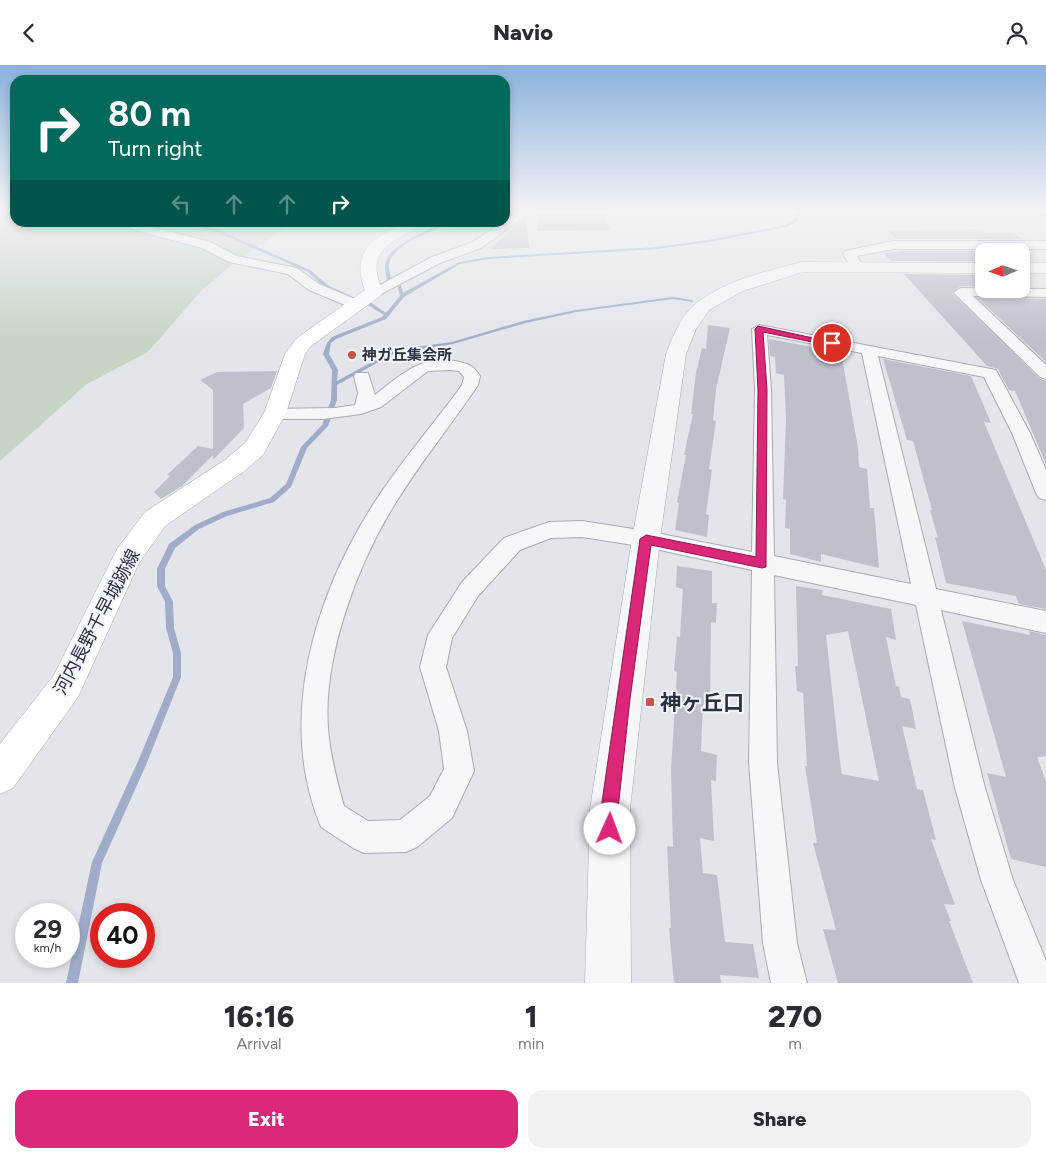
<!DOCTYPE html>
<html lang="en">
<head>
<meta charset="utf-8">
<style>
  body { margin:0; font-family:Figtree,"Noto Sans JP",sans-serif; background:#f2f2f3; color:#2b2b33; height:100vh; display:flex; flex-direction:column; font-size:19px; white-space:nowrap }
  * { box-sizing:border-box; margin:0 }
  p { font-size:16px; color:#7c7c81 }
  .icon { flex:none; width:28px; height:28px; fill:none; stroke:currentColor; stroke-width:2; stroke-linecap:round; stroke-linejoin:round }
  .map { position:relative; height:918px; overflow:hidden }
  .side { display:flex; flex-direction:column; background:#fff; flex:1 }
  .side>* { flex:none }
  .top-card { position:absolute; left:10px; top:10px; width:500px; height:152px; border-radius:15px; box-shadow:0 2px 8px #0003; background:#00695c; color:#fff; overflow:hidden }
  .needle { width:32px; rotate:268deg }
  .tools { position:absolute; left:975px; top:178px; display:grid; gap:10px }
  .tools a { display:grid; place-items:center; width:55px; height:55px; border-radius:10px; background:#fff; box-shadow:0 2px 8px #0003; font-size:25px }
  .speed { position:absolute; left:15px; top:838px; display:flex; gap:10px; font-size:25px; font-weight:700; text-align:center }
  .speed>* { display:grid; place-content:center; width:65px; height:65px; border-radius:50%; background:#fff; box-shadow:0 2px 8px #0003; line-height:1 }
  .speed small { font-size:12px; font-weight:400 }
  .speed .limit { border:8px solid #d22; background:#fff; color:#111 }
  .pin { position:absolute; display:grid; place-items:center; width:42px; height:42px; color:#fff; margin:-21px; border:2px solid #fff; border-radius:50%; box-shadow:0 1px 5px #0007 }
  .me { position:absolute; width:55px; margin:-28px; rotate:2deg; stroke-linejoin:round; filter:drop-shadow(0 0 4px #0008) }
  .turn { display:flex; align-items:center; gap:18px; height:105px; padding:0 15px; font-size:22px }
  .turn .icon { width:65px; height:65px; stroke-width:2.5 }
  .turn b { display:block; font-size:35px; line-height:42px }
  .lanes { display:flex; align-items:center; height:48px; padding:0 15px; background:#0003; justify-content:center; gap:25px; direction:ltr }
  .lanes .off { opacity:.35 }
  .eta { display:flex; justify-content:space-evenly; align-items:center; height:85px; text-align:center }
  .eta b { font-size:30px; font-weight:800; line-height:35px }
  .action { display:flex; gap:10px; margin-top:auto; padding:10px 15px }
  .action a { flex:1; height:58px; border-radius:15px; background:#db2777; color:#fff; font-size:20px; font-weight:800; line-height:58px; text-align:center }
  .action a+a { background:#f2f2f3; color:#2b2b33 }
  header { display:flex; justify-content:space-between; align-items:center; height:65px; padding:0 15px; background:#fff; font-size:22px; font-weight:800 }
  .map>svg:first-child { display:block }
  .green { fill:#c6d5c5 }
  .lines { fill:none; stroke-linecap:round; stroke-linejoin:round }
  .stream { fill:#a0acc9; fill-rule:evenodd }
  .building { fill:#bec0cb; fill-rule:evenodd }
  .minor-casing { stroke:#a9abb5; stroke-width:2 }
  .tertiary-casing { stroke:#a9abb5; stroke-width:1 }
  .secondary-casing { stroke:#a9abb5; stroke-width:1 }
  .minor { fill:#f6f7f9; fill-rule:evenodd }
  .tertiary { fill:#f6f7f9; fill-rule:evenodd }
  .secondary { fill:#fff; fill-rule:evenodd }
  .route { fill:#db2777; stroke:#8e194d }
  .poi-dot { fill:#ca544e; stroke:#f3f4f8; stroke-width:2 }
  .labels { text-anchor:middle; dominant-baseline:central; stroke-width:4; stroke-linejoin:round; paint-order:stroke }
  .far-poi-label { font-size:15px; font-weight:bold; fill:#2c3043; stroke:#f3f4f8; text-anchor:start }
  .street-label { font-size:18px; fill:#2c3043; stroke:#f3f4f8 }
  .near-poi-label { font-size:21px; font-weight:bold; fill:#2c3043; stroke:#f3f4f8; text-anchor:start }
</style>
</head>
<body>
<header><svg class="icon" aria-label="back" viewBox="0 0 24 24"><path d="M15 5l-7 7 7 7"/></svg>Navio<svg class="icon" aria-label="person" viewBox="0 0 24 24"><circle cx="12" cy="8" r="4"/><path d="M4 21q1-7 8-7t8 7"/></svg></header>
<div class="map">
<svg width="1046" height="918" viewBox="0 0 1046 918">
  <rect width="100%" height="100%" fill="#e4e5eb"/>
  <path class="green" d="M0,147H15V158H292L229,202L200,227L148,287L87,319L0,396Z"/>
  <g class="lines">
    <path class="stream" d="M797,147H801L798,156L787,162L708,177L657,184L488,194L460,199L404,232L386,254L336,274L331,278L329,289L338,305L337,316L394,285L452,277L523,256L576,245L673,232L692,235L694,236L692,237L673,234L576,247L526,258L453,279L395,288L337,320V335L328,361L307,383L291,422L274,437L227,451L199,464L175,483L165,504V521L173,537L174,563L181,588V612L146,700L102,798L78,918H66L92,797L139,694L173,612V588L166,563L165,537L157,521V504L169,479L195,460L223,447L270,433L286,419L301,382L322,360L331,335L332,305L323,289L327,278L332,272L382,252L384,250L366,239V237H370L386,248L400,231L397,219L401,220L403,228L459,197L488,192L657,182L708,175L785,160L794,155Z
      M1024,147L1046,149V151L1026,148Z
      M188,158H192L221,166L310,205L329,221L355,233L351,234L325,223L308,207L219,168Z
      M445,158H449C434,167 392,179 389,199C388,204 391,210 391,215L387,216C386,211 385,205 385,200C387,180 429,164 445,158Z"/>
  </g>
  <path class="building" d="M540,147H601L610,165L537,166Z
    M526,152L529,183L491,184L516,160Z
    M982,164L985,167L1014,168L1022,174H896L887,165Z
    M904,186H1039H984V196H891L883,188Z
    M904,209L984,210V221H961L952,228L1039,313L1046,316V399L1015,326L1009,325L998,304L987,301Z
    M978,233L1046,234V297Z
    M708,260L730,263L716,324L713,355L716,356L709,404L712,405L706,449L709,450L707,472L675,465L679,438L677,437L686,390H684L693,349H691L696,308L702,283L706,284Z
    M769,274L841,287L858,383L859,402L867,404L870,443H874L879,503L821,489V497L790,489V464L785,463L786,435L783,434L786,354L784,310L776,308L775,292L770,291Z
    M883,294L971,311L991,358L984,357L1046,505V544L1019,539L1016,531L946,518L935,472L938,473L930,445H932L913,376L907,375Z
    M277,306L271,323L243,339L244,363L213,395V390L182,421L161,434L154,427L170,411L167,410L198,381L213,384V325L200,315L217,307Z
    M677,501L712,506V538H717L716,558L711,557L710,640L703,639L701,686L717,690L716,716L711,715L714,776L700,773L703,808L717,810L725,877L753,879L759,913L720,910L721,918H674L669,863H671L667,781L673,782L671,706L677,607L674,606L677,572H680L683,524L676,522Z
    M796,521L822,525V530L891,544L896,575L886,572L896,621L899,622L901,632L910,634L916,664L902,661L917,724L923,725L936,775L931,774L955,840L944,839L951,856H949L973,918H838L823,864L836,865L813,778H817L805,701H807L803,628L797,626L795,601H798ZM848,566L879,716L842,709L840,697L826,570Z
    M962,556L1030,570L1029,566L1046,570V691L1037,692L1046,717V802L1011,794L987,708L1006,712Z"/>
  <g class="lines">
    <g class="minor-casing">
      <path id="minor" d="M517,147H530L481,183L440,198L379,230L374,231L367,227L432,192L473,177L501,158H505V155Z
        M122,158H136L210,177L237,191L297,203L319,219L362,237L364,240L362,243H352L309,225L288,209L229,197L202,183L135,165Z
        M893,176H1046V184H893L857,191L863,201L857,205L852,204L843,189L845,186Z
        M961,223L1046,224V232L973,231L1046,300V314L1040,312L956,230L954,227Z
        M759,260L996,305L1030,368L1046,405V435L1039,433L1036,428L1012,368L984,312L878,291L936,524L1046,546V568L941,545L985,723L1013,815L1046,896V918H1019L981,815L955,723L916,540L774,510L777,698L797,878L807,918H771L763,878L749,698L752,505L646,482L582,472L551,473L520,485L478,531L452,573L446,602L467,666L474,706L452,753L417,782L406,787L364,788L353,783L321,762C276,654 315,529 376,435C402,395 434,359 462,320L464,312L459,306L450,305L428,306L381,342L361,349L323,354H275L269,352L266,348L269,344L335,343L355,340L358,328L354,311L356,308H368L375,330C400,310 421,290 455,296C467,298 473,300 480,311L478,320C449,363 416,403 390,447C355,506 323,595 328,663C330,690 337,716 344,741L368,756L400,755L430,731L444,704L439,666L420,602L428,570L462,517L504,473L549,457L582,456L646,466L752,487L755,325L752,264ZM767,270L862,288L911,519L774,491L771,325Z"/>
    </g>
    <g class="tertiary-casing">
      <path id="tertiary" d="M802,197L984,198V208L803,207L743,226L709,245L696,264L686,289L660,474L630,744L631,918H585L590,744L632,474L666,289C673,271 682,248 698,237C727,215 767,206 802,197Z
        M1021,198H1046V208H1021Z"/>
    </g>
    <g class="secondary-casing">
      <path id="secondary" d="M406,158H424C421,163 413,165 408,168C378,183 369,195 383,227L380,231L311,281L305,289L286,348L263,390L243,407L165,461L139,498L78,632L13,723L0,729V679L54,610L117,484L145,447L225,395L245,378L264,348L285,289L297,273L365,225C350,188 373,171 406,158Z"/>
    </g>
    <use href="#minor" class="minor"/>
    <use href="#tertiary" class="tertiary"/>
    <use href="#secondary" class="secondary"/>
  </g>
  <linearGradient id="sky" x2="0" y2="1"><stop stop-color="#8bb1dc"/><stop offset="0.53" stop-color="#f3f3f6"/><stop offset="1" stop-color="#f3f3f6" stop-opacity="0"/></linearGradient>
  <rect width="1046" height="275" fill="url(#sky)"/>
  <path class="route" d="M758,261L836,278L832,281L763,267L767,325L766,502L762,503L651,480L630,634L618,744V764L615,770L610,772L604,770L601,764V744L640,474L646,470L756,492L758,325L755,264Z"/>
  <g class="poi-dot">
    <circle cx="352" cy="290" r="5"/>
    <rect x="645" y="632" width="10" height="10" rx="2.5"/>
  </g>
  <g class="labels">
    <g class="far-poi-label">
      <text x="362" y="290">神ガ丘集会所</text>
    </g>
    <g class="street-label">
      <text transform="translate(97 557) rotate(-62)">河内長野千早城跡線</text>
    </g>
    <g class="near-poi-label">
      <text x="660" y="637">神ヶ丘口</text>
    </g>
  </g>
</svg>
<div class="tools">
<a><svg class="needle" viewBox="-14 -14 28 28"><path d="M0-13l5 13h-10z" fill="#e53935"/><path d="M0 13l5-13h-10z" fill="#7c7c81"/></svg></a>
</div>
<div class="speed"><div>29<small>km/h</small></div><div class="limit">40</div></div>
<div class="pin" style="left:832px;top:278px;background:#d93025"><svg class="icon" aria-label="arrive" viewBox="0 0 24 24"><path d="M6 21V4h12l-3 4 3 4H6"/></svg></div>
<svg class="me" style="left:610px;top:764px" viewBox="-20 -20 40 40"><circle r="19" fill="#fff"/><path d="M0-13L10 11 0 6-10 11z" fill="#db2777"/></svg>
<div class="top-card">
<div class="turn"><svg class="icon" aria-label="right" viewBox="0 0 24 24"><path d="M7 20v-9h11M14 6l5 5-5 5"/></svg><div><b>80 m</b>Turn right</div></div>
<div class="lanes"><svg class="icon off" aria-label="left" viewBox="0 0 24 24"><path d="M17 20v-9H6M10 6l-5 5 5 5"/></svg><svg class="icon off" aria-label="ahead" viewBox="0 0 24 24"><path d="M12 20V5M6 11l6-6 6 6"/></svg><svg class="icon off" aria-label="ahead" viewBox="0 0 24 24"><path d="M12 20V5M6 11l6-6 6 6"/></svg><svg class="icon" aria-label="right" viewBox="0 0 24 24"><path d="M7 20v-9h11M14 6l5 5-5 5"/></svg></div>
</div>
</div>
<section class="side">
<div class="eta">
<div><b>16:16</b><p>Arrival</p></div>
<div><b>1</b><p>min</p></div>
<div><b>270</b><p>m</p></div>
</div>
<div class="action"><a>Exit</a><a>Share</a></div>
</section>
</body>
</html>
